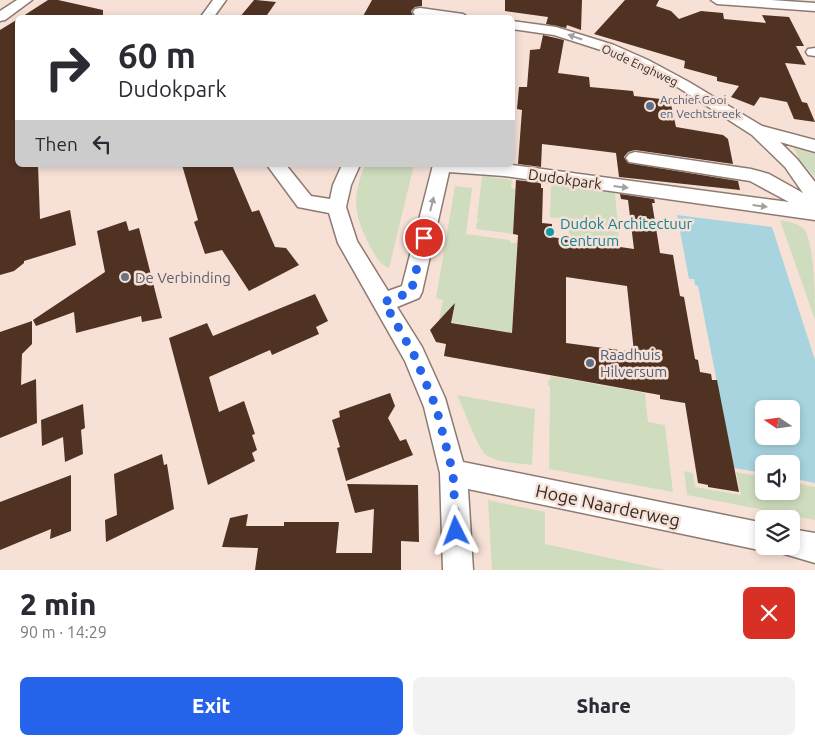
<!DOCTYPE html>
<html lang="en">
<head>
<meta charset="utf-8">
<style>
  body { margin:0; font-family:Ubuntu,sans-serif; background:#f2f2f3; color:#2b2b33; height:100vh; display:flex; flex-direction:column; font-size:19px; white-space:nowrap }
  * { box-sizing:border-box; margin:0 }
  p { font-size:16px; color:#7c7c81 }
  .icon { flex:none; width:28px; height:28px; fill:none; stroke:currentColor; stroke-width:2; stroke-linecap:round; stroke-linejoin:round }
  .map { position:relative; height:570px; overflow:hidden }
  .drawer { display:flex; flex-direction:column; background:#fff; flex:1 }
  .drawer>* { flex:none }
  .guide { position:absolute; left:15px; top:15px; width:500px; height:152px; border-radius:8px; box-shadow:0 2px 8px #0003; background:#fff; color:#2b2b33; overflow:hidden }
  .needle { width:32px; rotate:283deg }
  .tools { position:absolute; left:755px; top:400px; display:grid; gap:10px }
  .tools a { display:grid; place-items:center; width:45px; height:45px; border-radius:8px; background:#fff; box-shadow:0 2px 8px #0003; font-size:25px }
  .pin { position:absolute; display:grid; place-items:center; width:42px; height:42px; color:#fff; margin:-21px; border:2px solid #fff; border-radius:50%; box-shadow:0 1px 5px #0007 }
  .me { position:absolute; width:55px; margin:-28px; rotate:357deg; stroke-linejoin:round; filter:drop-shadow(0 0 4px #0008) }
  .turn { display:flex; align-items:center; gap:18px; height:105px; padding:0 20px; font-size:22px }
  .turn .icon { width:65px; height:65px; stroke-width:2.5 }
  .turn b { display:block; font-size:35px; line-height:42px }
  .then { display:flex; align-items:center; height:48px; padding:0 20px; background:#0003; gap:10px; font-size:19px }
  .round { display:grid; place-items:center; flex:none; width:52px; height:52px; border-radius:8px; background:#f2f2f3 }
  .summary { display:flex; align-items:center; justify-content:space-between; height:85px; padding:0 20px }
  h1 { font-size:30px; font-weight:800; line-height:38px }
  .action { display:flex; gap:10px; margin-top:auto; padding:10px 20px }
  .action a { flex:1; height:58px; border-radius:8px; background:#2563eb; color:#fff; font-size:20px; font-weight:800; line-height:58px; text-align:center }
  .action a+a { background:#f2f2f3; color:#2b2b33 }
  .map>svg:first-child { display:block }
  .green { fill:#cfddbe }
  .water { fill:#a7d4df; fill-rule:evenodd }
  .building { fill:#503223; fill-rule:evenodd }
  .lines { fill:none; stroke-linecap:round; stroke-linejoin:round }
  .minor-casing { stroke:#8d7a71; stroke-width:3 }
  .minor { fill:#fff; fill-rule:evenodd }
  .oneway { fill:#a39f9e }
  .route { stroke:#2563eb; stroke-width:9; stroke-dasharray:0 16.2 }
  .service-dot { fill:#5c6f8a; stroke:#f7e1d7; stroke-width:2 }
  .culture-dot { fill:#0f9aa8; stroke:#f7e1d7; stroke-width:2 }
  .worship-dot { fill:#6b7280; stroke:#f7e1d7; stroke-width:2 }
  .labels { text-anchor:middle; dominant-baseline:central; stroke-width:5; stroke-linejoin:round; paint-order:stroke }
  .far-street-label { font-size:12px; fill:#322a27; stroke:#f7e1d7 }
  .far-service-label { font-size:12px; fill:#4e5e75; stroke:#f7e1d7; text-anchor:start }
  .street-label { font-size:15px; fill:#322a27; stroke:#f7e1d7 }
  .culture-label { font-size:15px; fill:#0d838f; stroke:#f7e1d7; text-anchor:start }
  .worship-label { font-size:15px; fill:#5b616d; stroke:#f7e1d7; text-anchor:start }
  .service-label { font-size:15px; fill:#4e5e75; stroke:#f7e1d7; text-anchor:start }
  .near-street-label { font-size:18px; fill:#322a27; stroke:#f7e1d7 }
</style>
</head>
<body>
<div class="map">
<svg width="815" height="570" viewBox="0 0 815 570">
  <rect width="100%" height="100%" fill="#f7e1d7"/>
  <path class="green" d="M794,148L815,154V177L799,160Z
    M365,165H414L389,268C379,264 376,257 371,248C354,216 351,199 365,165Z
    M482,176L511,180L512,178L511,188L516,189L513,234L476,229L477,221L479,220L477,219Z
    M551,183L615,193L618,228L550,217Z
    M455,186L472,188L466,234L510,240V243H515L517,242L512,333L439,320L443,300L436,298Z
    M780,220C788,221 800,224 805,230C815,249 815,297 815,320Z
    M569,225L618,232L619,236H616V245L569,239Z
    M550,376L645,393L648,422L665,425L673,492L549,469L550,386L548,385V380H551Z
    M457,395L535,409L532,465C518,463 498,463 486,455C477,447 463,407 457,395Z
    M684,471L693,473L695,487L741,495L736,472L764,477V491H791V482L815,487V520L687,495Z
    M488,500L545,512V544L665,570H492Z"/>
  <path class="water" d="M677,215L772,227L815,360V483L791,478V464H764V473L734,468L698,286L695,285L694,279H689ZM764,409H791V436H764Z"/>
  <path class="building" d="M48,0H58L103,10V18H20Z
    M254,0H256L276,2L265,18H239Z
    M372,0H422V6L415,7L411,11L413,16L418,18H362Z
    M505,0H582L581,30L567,25L566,28L546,24L548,17L505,11Z
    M625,0H659L656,6L671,11L679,19L701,11L723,13L724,19L766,23L762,15L789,17L804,46H796L806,65L785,63L802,102L807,103L815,122L794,119L787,102L760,97L754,106L731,97L739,86L717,81V77L684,68L685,61L594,34Z
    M18,19V165H38L40,219L70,210L76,245L24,261V263L14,271L0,275V30Z
    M543,35L564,40L558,73L589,77L590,87L633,91L634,96L670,100L676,127L723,135L728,139L733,164L635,150L628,152L624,157L628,163L738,181L740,190L619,177L616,153L576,148L542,144L541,167L518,164L522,110L517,109L519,87H527L530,50L540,49Z
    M182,165H232L252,212L259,210L275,247L286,248L299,265L249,291L222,250L205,254L194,222L198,220Z
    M516,180L541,183V188H543L542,223L552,224L551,237L634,249L628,200L621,199L620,194L654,199L655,203H652L660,253L673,255L680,296L684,297L695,359L698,360L700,372L711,374L712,380H717L739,492L708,487V485L698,483L685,403L660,399V395L444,356L446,344L436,342L430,330L455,303L451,323L512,333L518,235L513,234ZM566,277L627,286L634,352L566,343Z
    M126,221L129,231L139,228L162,318L142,322L141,316L76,333L74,312L36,326L33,320L105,272L97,231Z
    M315,294L328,321L316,327L319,334L272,355L270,350L209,377L219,412L244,401L255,434L252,435L257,450L252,453L255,461L208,485L169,338L207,323L213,336Z
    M32,321V344L22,354L21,385L36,379L37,423L0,438V332Z
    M390,393L395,406L388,418L400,441L406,439L413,455L346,481L337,448L340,447L332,420L340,417L339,411Z
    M83,404L85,428L81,430L83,454L65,462L63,437L42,446L41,420Z
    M162,454L164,465L167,464L174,509L106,542L105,520L117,515L114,474Z
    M71,475V531L50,539L51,529L0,550V502Z
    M347,484L418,485L419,542L401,541V570H255L258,548L222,547L230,518L248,514L246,526H284V522H339L336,553H372L374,509L355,513Z"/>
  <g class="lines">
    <g class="minor-casing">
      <path id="minor" d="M17,0H32L5,20L0,21V11Z
        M213,0H226L213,18H200Z
        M711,0H771L815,3V11L717,4Z
        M420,8L463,14L469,18H431L415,15L413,12L415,9Z
        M512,21L556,27L614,45L648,60L689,82L762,126L815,140V152L780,142L797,159L815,182V220L504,176L449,172L422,292L419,298L397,307L422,347L445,398L463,462L764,523V546L774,547L764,551L468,489L473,570H443L440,473L424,407L405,361L338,243L329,213L298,207L267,165H286L311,196L330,199L333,185L342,165H360L351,185L346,207L357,241L388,291L402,286L433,165H512L789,202L750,181L629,162L626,158L629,154L635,152L751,169L769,174L803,193L785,167L752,135L679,88L638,66L604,51L554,35L512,29Z
        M815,48V56L808,55L806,52L808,49Z
        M791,529L815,533V563L781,553L778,546H791Z"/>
    </g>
    <use href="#minor" class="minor"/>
  </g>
  <defs><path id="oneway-solid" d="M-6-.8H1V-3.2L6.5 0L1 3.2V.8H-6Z" transform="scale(1.25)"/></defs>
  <g class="oneway">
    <use href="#oneway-solid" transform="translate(575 37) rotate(-161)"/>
    <use href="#oneway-solid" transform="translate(621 187) rotate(7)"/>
    <use href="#oneway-solid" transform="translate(432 204) rotate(-76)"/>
    <use href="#oneway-solid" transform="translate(760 206) rotate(7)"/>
  </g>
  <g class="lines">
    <path class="route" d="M424,238L411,292L384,302L414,355L436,407L453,473L456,531"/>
  </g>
  <g class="service-dot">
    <circle cx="650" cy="106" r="5"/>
    <circle cx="590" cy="363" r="5"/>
  </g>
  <circle class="culture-dot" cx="550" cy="232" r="5"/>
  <circle class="worship-dot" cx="125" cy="277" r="5"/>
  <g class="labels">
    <g class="far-street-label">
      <text transform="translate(640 65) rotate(25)">Oude Enghweg</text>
    </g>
    <g class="far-service-label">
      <text x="660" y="99">Archief Gooi<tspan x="660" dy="14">en Vechtstreek</tspan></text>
    </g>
    <g class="street-label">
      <text transform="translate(565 179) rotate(8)">Dudokpark</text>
    </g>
    <g class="culture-label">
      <text x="560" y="223">Dudok Architectuur<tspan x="560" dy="17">Centrum</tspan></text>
    </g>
    <g class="worship-label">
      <text x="135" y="277">De Verbinding</text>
    </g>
    <g class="service-label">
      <text x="600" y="354">Raadhuis<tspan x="600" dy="17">Hilversum</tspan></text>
    </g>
    <g class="near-street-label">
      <text transform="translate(608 505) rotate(12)">Hoge Naarderweg</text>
    </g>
  </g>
</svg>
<div class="tools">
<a><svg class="needle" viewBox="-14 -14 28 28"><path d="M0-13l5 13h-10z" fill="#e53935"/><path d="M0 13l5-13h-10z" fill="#7c7c81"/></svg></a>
<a><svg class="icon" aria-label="sound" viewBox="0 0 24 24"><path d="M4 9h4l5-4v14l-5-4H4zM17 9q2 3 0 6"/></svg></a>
<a><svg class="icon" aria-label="layers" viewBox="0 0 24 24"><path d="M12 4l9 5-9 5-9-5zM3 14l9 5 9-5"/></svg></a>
</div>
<div class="pin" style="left:424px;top:238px;background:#d93025"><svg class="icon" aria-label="arrive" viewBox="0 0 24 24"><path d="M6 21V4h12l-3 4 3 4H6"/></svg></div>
<svg class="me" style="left:456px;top:531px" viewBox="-20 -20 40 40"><path d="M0-17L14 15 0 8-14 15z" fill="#2563eb" stroke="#fff" stroke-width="4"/></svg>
<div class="guide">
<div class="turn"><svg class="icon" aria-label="right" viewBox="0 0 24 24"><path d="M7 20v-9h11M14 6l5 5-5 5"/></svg><div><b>60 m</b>Dudokpark</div></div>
<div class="then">Then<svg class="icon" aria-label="left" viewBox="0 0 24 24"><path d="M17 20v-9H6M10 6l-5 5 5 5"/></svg></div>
</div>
</div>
<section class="drawer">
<div class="summary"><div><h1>2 min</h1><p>90 m · 14:29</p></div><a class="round" style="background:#d93025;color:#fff"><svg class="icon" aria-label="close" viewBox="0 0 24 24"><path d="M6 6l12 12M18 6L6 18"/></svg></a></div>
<div class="action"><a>Exit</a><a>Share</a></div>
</section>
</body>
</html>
